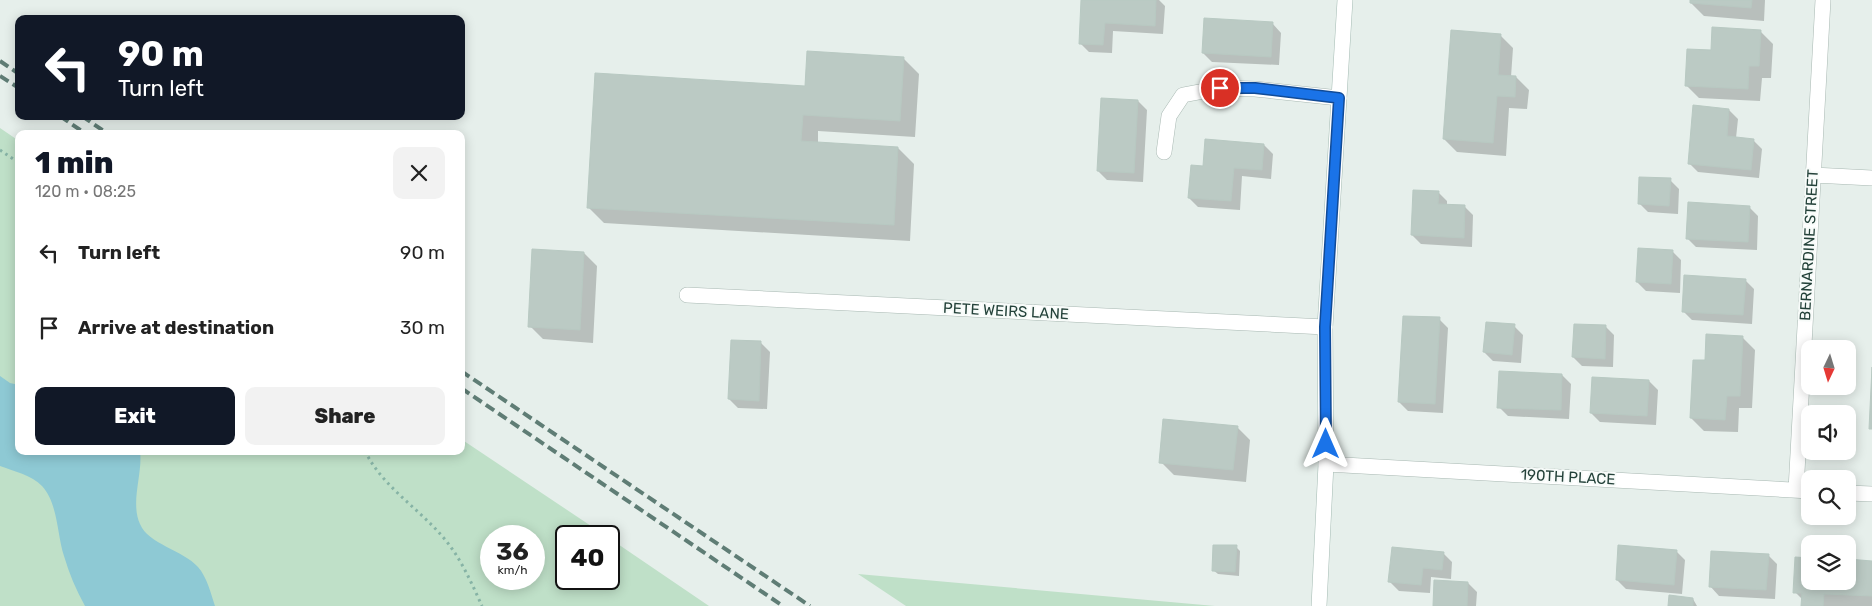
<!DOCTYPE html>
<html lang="en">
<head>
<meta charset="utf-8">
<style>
  body { margin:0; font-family:Rubik,sans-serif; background:#f2f2f2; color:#222; height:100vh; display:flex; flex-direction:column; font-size:19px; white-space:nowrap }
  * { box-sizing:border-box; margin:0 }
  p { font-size:16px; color:#767676 }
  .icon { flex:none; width:28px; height:28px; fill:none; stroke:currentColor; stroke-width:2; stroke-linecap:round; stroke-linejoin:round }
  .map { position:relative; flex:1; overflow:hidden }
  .drawer { position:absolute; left:15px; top:130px; width:450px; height:325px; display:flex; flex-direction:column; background:#fff; border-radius:10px; box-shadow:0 2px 12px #0003 }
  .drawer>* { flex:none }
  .top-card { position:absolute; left:15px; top:15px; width:450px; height:105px; border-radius:10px; box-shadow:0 2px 12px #0003; background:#111827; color:#fff; overflow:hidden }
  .needle { width:32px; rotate:184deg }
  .controls { position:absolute; left:1801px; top:340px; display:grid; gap:10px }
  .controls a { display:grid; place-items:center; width:55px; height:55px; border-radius:10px; background:#fff; box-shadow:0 2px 12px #0003; font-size:25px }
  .speed { position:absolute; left:480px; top:525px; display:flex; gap:10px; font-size:25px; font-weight:700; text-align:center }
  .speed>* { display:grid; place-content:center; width:65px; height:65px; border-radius:50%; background:#fff; box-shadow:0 2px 12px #0003; line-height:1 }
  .speed small { font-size:12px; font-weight:400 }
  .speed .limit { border:2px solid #111; border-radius:8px; background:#fff; color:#111 }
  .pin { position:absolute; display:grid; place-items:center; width:42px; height:42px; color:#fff; margin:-21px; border:2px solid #fff; border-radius:50%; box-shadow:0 1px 5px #0007 }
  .me { position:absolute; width:55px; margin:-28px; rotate:0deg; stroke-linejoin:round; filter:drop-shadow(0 0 4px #0008) }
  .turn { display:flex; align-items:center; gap:18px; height:105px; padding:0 20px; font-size:22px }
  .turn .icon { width:65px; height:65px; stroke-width:2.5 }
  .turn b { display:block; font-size:35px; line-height:42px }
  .round { display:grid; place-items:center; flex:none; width:52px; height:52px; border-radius:10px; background:#f2f2f2 }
  .overview { display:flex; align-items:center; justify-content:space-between; height:85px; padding:0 20px }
  h1 { font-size:30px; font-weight:800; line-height:38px; color:#111827 }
  .primary-button { display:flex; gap:10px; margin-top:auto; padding:10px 20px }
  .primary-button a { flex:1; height:58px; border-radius:10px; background:#111827; color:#fff; font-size:20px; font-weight:800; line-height:58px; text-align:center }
  .primary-button a+a { background:#f2f2f2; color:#222 }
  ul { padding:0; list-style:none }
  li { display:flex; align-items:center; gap:15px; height:75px; padding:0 20px }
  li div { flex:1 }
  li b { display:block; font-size:19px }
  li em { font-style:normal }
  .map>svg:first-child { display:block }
  .green { fill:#bfe0c8; fill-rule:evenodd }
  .water { fill:#8ec9d4 }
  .shadow { fill:#0003 }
  .building { fill:#bbcac4; stroke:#b8c9c2 }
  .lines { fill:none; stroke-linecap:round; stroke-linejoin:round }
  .lane-casing { stroke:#a8b8b2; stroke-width:16 }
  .street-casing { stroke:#a8b8b2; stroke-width:16 }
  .secondary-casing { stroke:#a4bbb3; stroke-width:16 }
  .path { stroke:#86b3a5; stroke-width:3; stroke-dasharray:2.5 4; stroke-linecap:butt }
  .lane { stroke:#fff; stroke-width:15 }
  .street { stroke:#fff; stroke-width:15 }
  .secondary { stroke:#fff; stroke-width:15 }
  .rail { stroke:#5f7d75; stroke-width:4; stroke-dasharray:10 5; stroke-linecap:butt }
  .route-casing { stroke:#114b97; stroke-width:12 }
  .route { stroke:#1a73e8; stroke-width:9 }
  .labels { text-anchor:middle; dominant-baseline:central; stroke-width:4; stroke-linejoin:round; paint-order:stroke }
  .street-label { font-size:15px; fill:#24423a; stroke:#f7fbf9 }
</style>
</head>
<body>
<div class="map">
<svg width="1872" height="606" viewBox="0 0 1872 606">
  <rect width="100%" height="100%" fill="#e6efeb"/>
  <path class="green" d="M0,128L19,141V451H461V439L606,536H566V579H609V538L709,606H0ZM491,536H534V579H491Z
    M858,574L1215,606H906Z"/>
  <path class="water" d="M0,376L10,383L19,385V451H140C143,474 130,502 140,524C148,544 183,550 198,567C207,577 211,594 215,606H85C76,590 69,573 64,556C57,535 58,503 42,486C32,475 13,471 0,466Z"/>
  <path class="shadow" d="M1082,0H1159L1165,6L1163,34L1113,31L1112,53L1089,52L1080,43Z
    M1691,0H1765L1764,21L1704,16L1691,3Z
    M1272,23L1281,33L1279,65L1212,62L1203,53Z
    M1760,31L1773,44L1771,78H1762L1760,101L1699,98L1686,85L1712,52Z
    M1500,35L1513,48L1511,77H1516L1529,90L1527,109L1509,108L1506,156L1457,152L1444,139Z
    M903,58L919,74L915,137L818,131V143L898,148L914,164L910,241L604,223L588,207L806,87Z
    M1138,101L1147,110L1143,182L1107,180L1098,171Z
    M1729,110L1738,119L1736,138L1753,140L1762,149L1759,178L1698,172L1689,163Z
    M1264,145L1273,154L1271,179L1242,176L1240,210L1198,207L1189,198L1204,168Z
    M1670,180L1679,189L1678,214L1648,212L1639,203Z
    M1438,192L1447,201V205L1464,206L1473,215L1472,247L1421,244L1412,235Z
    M1749,207L1758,216L1757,250L1696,247L1687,238Z
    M1672,251L1681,260L1680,293L1646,291L1637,282Z
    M584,253L597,266L593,343L543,339L530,326Z
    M1745,280L1754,289L1752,324L1692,320L1683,311Z
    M1439,319L1448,328L1443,413L1408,411L1399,402Z
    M1514,326L1523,335L1521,363L1493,361L1484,352Z
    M1605,326L1614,335L1613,367L1582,366L1573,357Z
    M1742,337L1755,350L1752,408H1739L1738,432L1704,431L1691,418L1706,362Z
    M761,343L770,352L767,409L738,408L729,399Z
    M1562,375L1571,384L1569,419L1508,416L1499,407Z
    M1649,381L1658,390L1656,425L1600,422L1591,413Z
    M1237,427L1250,440L1246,482L1174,475L1161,462Z
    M1236,547L1240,551L1239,576L1218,574L1213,570Z
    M1676,551L1685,560L1682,594L1626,589L1617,580Z
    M1443,553L1452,562L1451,579L1431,577L1430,593L1399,591L1390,582Z
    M1768,555L1777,564L1775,599L1719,596L1710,586Z
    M1810,559V581H1848V561L1872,562V606H1802L1803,600L1795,592Z
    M1468,583L1477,592L1476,606H1434Z
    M1693,599L1697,606H1670Z"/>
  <path class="building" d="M1081,0H1156L1155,26L1105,23L1103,45L1079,44Z
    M1690,0H1752L1751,8L1690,3Z
    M1204,18L1273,22L1271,57L1202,53Z
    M1712,27L1761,30L1759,66H1749L1748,89L1685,86L1687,49L1711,50Z
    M1451,30L1501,34L1498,75L1516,76L1515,97L1497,96L1493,143L1443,139Z
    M807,51L904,57L900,121L803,115L801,141L898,147L894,225L587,208L595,73L805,86Z
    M1101,98L1138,100L1134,173L1097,171Z
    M1693,105L1729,109L1727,136L1754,139L1751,170L1688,164Z
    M1205,139L1264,144L1262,170L1234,168L1231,201L1188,198L1191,165L1203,166Z
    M1639,177L1671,178L1669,206L1638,204Z
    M1413,190L1439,191L1438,204L1465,205L1464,238L1411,235Z
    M1688,202L1750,206L1748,242L1686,239Z
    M1638,248L1673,250L1671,284L1636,282Z
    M532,249L584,252L580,330L528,327Z
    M1684,275L1746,279L1743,315L1682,312Z
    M1403,316L1440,317L1435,404L1398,402Z
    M1486,322L1515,324L1512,355L1483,352Z
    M1574,324L1606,325L1605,359L1572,357Z
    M1706,334L1743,336L1740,396H1727L1725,420L1690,418L1693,360H1705Z
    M731,340L761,341L759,401L728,399Z
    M1872,367V429H1869Z
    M1499,371L1562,374L1561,410L1497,408Z
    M1592,377L1649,380L1647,416L1590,413Z
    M1163,419L1238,426L1233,470L1159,463Z
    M1213,545H1237L1235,572L1212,571Z
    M1618,545L1677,550L1674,585L1616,580Z
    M1392,547L1444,552L1442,570L1423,568L1421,585L1388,582Z
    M1711,551L1769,554L1766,590L1709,587Z
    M1795,557L1810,558V581H1848V559L1872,561V596L1824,594L1823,606H1801L1802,593H1793Z
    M1434,580L1468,582L1467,606H1433Z
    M1669,595L1693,598V606H1668Z"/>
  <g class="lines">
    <g class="lane-casing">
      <path id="lane" d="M1164,152L1169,116L1183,95L1220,88L1255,89L1339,98"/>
    </g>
    <g class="street-casing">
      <path id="street" d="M1813,175L1872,178
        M687,295L1325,327
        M1326,464L1810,491
        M1796,490L1823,0
        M1848,493L1872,494"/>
    </g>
    <g class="secondary-casing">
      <path id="secondary" d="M1319,606L1326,464L1325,327L1345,0"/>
    </g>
    <path class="path" d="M0,150L19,163
      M365,451C382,486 417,507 442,536C460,556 471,582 482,606"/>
    <use href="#lane" class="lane"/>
    <use href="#street" class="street"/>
    <use href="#secondary" class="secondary"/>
    <path class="rail" d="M0,61L19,74
      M0,76L19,88
      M60,116L86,134
      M82,116L108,134
      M461,371L810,606
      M461,388L783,606"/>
  </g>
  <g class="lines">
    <g class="route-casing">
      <path id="route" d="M1220,88H1255L1339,98L1325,327L1326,444"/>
    </g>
    <use href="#route" class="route"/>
  </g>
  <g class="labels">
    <g class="street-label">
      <text transform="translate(1809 245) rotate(-87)">BERNARDINE STREET</text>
      <text transform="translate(1006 311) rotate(3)">PETE WEIRS LANE</text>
      <text transform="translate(1568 477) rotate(3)">190TH PLACE</text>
    </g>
  </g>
</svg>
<div class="controls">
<a><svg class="needle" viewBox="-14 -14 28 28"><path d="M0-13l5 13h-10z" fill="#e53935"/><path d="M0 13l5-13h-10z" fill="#767676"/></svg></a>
<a><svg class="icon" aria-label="sound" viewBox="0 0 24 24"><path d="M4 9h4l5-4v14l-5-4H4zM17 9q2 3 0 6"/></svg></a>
<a><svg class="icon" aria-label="search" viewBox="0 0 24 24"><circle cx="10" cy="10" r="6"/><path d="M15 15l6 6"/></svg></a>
<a><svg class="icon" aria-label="layers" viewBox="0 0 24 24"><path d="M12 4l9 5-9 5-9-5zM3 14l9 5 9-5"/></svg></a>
</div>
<div class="speed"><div>36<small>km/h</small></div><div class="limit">40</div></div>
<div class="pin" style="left:1220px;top:88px;background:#d93025"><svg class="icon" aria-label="arrive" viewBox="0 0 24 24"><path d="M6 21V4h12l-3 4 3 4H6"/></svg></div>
<svg class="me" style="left:1326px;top:444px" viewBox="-20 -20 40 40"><path d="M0-17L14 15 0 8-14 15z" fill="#1a73e8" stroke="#fff" stroke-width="4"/></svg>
<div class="top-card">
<div class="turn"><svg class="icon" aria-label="left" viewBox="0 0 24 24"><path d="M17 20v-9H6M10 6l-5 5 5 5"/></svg><div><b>90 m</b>Turn left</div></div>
</div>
<section class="drawer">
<div class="overview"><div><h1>1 min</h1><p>120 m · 08:25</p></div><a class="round"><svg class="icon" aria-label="close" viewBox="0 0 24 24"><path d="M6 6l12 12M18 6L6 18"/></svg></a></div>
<ul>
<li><svg class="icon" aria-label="left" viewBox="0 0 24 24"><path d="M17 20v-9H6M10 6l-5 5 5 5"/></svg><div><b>Turn left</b></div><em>90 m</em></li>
<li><svg class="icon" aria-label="arrive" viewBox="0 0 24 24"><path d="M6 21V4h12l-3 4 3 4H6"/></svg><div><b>Arrive at destination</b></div><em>30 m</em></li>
</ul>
<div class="primary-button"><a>Exit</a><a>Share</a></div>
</section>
</div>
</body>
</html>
